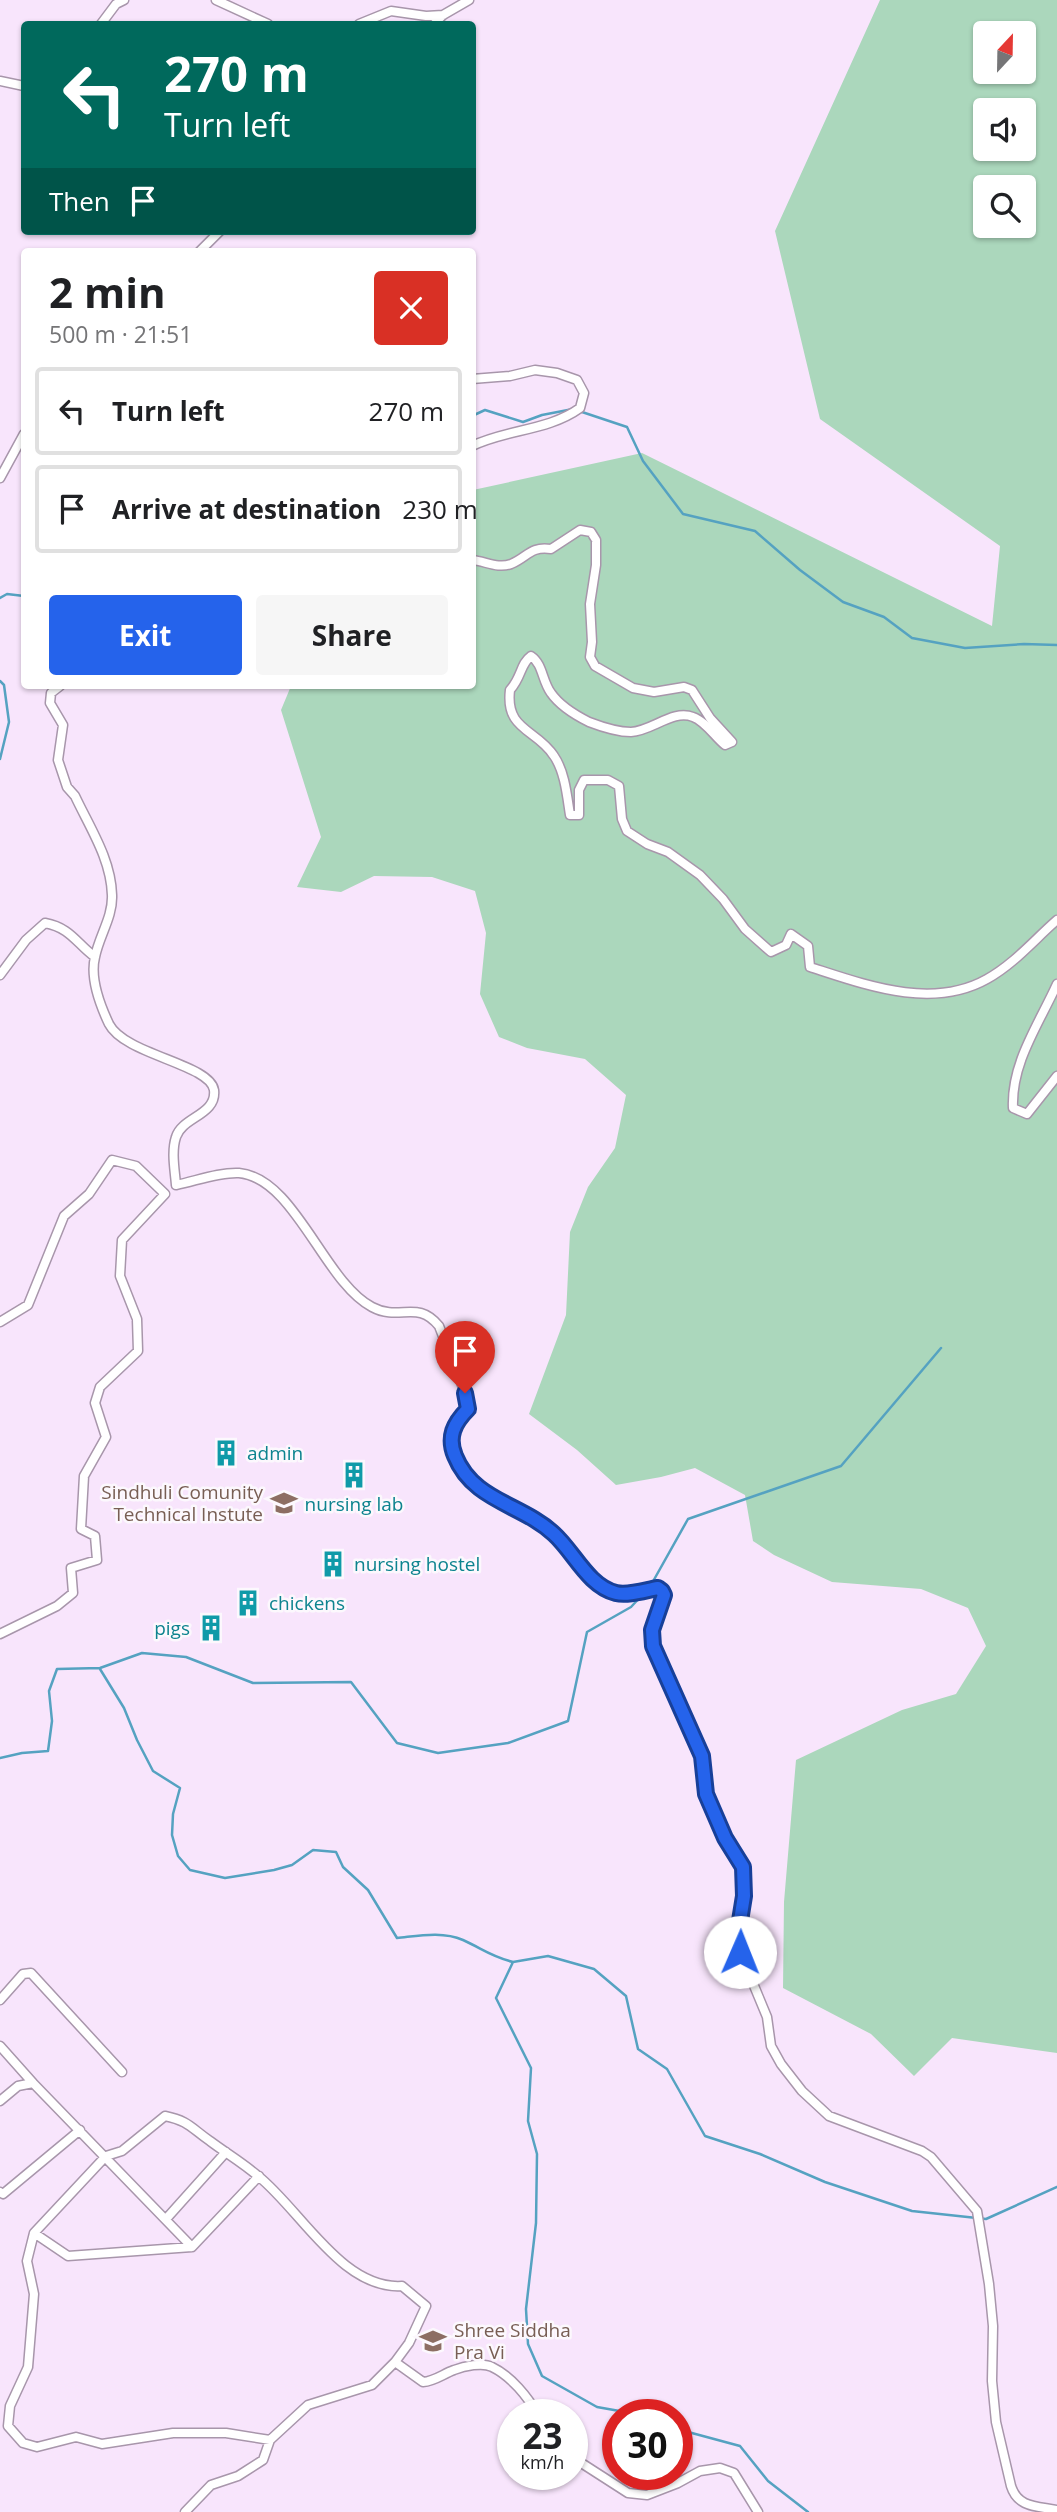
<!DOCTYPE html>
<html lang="en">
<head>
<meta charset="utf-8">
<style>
  body { margin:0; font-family:"Open Sans",sans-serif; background:#f6f6f6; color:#202124; height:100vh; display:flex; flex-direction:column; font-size:26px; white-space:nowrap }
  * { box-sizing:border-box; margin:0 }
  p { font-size:23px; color:#757577 }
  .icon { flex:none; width:38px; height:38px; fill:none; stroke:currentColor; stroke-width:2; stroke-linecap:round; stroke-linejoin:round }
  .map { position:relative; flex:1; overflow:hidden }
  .drawer { position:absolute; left:21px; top:248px; width:455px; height:441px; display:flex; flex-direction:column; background:#fff; border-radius:7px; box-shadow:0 2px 5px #0004 }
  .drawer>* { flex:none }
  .banner { position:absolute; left:21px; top:21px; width:455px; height:214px; border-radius:7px; box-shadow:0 2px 5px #0004; background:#00695c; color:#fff; overflow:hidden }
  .needle { width:46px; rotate:22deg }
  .tools { position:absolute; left:973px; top:21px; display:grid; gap:14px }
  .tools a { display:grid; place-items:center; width:63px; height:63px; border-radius:7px; background:#fff; box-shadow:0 2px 5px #0004; font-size:35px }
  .speed { position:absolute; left:497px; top:2399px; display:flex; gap:14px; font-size:35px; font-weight:700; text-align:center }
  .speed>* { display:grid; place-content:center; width:91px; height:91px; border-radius:50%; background:#fff; box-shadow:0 2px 5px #0004; line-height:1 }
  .speed small { font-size:18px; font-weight:400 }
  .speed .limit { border:10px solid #d22; background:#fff; color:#111 }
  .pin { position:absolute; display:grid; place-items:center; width:60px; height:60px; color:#fff; margin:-72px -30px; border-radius:50% 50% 50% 0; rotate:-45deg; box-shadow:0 0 7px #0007 }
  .pin .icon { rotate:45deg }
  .me { position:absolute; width:77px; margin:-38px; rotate:1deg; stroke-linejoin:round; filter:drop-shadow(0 0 5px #0008) }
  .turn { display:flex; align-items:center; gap:24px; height:147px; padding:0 28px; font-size:32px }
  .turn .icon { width:91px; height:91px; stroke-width:2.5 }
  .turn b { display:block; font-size:49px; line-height:60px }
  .then { display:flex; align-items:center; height:66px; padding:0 28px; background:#0003; gap:14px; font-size:26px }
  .round { display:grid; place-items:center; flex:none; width:74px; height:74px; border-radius:7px; background:#f6f6f6 }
  .head { display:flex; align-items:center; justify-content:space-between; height:119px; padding:0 28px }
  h1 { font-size:42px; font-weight:700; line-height:52px }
  .cta { display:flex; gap:14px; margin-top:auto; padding:14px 28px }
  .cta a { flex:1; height:80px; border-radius:7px; background:#2563eb; color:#fff; font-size:28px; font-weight:700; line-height:80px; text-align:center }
  .cta a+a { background:#f6f6f6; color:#202124 }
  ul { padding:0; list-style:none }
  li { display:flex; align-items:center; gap:21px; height:88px; margin:0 14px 10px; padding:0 14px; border:4px solid #e0e0e0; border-radius:7px }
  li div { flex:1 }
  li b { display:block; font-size:26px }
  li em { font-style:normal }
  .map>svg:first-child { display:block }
  .green { fill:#abd7bc; fill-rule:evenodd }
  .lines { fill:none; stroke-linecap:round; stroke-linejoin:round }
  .stream { stroke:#55a2c1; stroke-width:2.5 }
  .street-casing { stroke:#a896ab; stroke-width:11 }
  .street { stroke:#fff; stroke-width:8 }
  .route-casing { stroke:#184099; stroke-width:18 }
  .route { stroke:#2563eb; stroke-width:12 }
  .labels { text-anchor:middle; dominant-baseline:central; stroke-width:5; stroke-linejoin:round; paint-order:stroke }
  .culture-label { font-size:19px; fill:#0d838f; stroke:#fcf8fd; text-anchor:start }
  .education-label { font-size:19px; fill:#785e54; stroke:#fcf8fd; text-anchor:end }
</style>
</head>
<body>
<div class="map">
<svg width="1057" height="2512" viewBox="0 0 1057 2512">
  <rect width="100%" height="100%" fill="#f8e5fc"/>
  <path class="green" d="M880,0H1057V2053L952,2038L914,2076L871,2034L783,1988L784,1902L796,1760L902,1710L956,1694L986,1646L968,1608L921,1589L832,1582L774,1555L753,1541L745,1495L695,1468L661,1477L616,1485L577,1450L529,1414L566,1315L570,1232L588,1187L615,1148L626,1095L585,1059L527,1048L499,1037L480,994L486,933L475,891L432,877L374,876L341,892L297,887L321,837L281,710L291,686H472L473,490L642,453L992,626L1000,546L820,419L775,231ZM985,33H1024V72H985ZM985,110H1024V149H985ZM985,187H1024V226H985Z"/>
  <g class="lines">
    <path class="stream" d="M579,411L627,427L643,461L683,514L755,531L800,570L843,602L884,617L912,638L965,648L1024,644L1057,645
      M472,416L485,410L523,422L542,415L573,409
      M0,598L7,594L24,596
      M0,681L4,685L9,722L0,759
      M651,1585L688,1519L841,1466L941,1348
      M100,1669L124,1708L137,1740L153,1771L180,1788L173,1814L172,1835L178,1856L190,1870L225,1878L274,1870L292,1865L313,1850L336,1852L343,1867L368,1890L397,1938C418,1936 442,1931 463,1940C483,1949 490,1956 513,1962L496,1998L531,2068L528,2121L537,2154L536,2223L526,2309L528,2344L542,2376L597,2407L642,2415
      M0,1758L22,1753L48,1751L52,1721L49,1691L57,1669L100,1668L142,1653L186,1657L253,1683L351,1682L397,1743L438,1753L508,1743L568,1721L587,1632L631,1607L644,1593
      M513,1962L548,1956L594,1969L626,1996L638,2049L667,2069L705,2136L760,2154L825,2182L912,2211L986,2219L1057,2187
      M677,2429L740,2446L768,2481L808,2512"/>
    <g class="street-casing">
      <path id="street" d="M216,0L268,24
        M101,24L116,4L124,0
        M359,24L391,11L426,16L443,15
        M434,24L443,15L469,0
        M0,81L24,86
        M199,252L220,231
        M472,379L510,376L535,370L557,373L577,380L584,393L580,408C548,431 507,429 472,446
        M0,478L24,434
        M472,560C485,561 498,569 511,564C528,557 530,546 551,549L580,530L591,532L596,540V565L590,604L592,642L590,657L595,666L633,688L654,692L684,687L692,690L710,718L732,742L725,745C715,737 705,721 693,717C673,709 652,731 631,732C617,732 602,727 589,722C575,715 560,706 551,693C542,681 543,664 531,656C520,664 522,677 510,690C505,731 537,729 554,756C565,772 567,796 570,815H579V790L584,780H608L619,786L622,819L627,831L647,844L668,852L700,875L723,899L745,929L771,952L786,945L791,934L808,946L810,967C866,985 932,1010 987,979C1014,964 1034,940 1057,920
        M60,686L51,693L50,703L63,725L58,760L67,787L75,796C90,828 111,859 112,895C113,917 99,936 95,957C90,977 100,1005 109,1024C125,1055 210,1064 214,1090C217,1115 182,1117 176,1137C171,1152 175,1171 176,1185C196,1181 219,1172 239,1173C295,1178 324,1282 372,1307C400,1322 417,1299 439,1326L469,1403L468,1409L451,1433V1446L459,1466L472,1484L554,1533L596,1582L606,1589L618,1594L658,1588L662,1591L664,1596L652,1630L653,1646L702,1756L706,1794L725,1838L743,1867L744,1896L739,1927L740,1952L767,2017L771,2046L781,2064L802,2091L829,2116L922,2151L931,2157L977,2211L989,2284L993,2326L992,2381L996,2422L1011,2486C1018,2508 1037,2506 1057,2510
        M0,975L26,940L45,923C71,928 76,943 95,957
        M1057,984C1039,1024 1011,1063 1013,1108L1027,1114L1057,1076
        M0,1322L28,1305L64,1216L89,1194L112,1160L136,1166L165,1194L122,1240L120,1276L137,1319L138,1351L100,1387L95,1403L106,1437L84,1476L81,1529L95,1536L97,1560L71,1568L73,1593L57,1606L0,1634
        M0,2000L23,1974L31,1973L122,2072
        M0,2046L33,2083
        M0,2101L18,2086L33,2083L192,2247
        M0,2192L3,2194L80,2130
        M166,2219L226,2152
        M34,2233L68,2256L192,2247L259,2176
        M270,2440L308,2405L372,2385L395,2362
        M572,2457L628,2493L647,2495L678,2483L700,2471L720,2468L734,2473L758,2512
        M185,2512L211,2485L238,2476L263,2460L270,2440L226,2433H173L102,2444L76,2437L37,2447L23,2443L8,2426L10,2406L28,2367L34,2294L27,2261L34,2233L106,2156L122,2151L165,2116C189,2121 191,2128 210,2141C226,2153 243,2163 258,2176C300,2209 342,2290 402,2286L426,2306L409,2343L395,2362L423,2382C435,2381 443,2374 454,2370C464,2366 483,2362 492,2367C511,2376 528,2397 538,2415"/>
    </g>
    <use href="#street" class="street"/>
  </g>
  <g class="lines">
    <g class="route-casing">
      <path id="route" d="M465,1393L468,1409C454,1423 447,1437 455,1456C473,1501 522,1504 554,1534C574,1552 588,1586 616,1593C628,1596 646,1590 658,1588L662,1591L664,1595L652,1630L653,1646L702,1756L706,1794L725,1838L743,1867L744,1896L739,1927L740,1952"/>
    </g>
    <use href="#route" class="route"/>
  </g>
  <defs>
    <g id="building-bare" transform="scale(2.1)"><path d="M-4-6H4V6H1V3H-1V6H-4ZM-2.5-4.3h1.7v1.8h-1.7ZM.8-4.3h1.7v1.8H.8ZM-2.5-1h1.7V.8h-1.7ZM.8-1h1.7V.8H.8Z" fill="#0f9aa8" stroke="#fcf8fd" stroke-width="2.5" paint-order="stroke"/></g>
    <g id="university-bare" transform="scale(2.1)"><path d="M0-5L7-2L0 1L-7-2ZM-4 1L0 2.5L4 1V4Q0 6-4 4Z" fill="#8d6e63" stroke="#fcf8fd" stroke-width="2.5" paint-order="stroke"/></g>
    <g id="school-bare" transform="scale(2.1)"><path d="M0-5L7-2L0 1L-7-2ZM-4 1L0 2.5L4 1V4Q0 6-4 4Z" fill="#8d6e63" stroke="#fcf8fd" stroke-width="2.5" paint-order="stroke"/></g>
  </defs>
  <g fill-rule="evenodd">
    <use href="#building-bare" x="226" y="1453"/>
    <use href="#building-bare" x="354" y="1475"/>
    <use href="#university-bare" x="284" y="1503"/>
    <use href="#building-bare" x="333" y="1564"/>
    <use href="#building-bare" x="248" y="1603"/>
    <use href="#building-bare" x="211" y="1628"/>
    <use href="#school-bare" x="433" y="2341"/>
  </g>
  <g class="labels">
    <g class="culture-label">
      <text x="247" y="1453">admin</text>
      <text x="354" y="1504" text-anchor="middle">nursing lab</text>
      <text x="354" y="1564">nursing hostel</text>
      <text x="269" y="1603">chickens</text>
      <text x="190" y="1628" text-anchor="end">pigs</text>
    </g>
    <g class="education-label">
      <text x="263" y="1492">Sindhuli Comunity<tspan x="263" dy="22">Technical Instute</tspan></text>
      <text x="454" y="2330" text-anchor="start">Shree Siddha<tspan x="454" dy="22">Pra Vi</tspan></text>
    </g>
  </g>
</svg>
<div class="tools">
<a><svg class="needle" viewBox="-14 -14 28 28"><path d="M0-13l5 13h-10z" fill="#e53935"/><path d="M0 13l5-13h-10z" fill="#757577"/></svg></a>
<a><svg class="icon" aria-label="sound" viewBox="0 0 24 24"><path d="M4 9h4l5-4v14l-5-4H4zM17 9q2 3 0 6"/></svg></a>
<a><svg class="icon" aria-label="search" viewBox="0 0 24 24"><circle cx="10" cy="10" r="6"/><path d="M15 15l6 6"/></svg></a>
</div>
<div class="speed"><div>23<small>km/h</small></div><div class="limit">30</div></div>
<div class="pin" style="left:465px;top:1393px;background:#d93025"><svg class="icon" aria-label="arrive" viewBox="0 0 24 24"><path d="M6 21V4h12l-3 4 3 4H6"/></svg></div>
<svg class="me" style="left:740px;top:1952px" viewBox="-20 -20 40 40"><circle r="19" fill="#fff"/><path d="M0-13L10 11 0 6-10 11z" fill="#2563eb"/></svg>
<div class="banner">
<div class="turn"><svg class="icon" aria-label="left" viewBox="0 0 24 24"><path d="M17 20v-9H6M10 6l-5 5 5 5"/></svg><div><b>270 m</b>Turn left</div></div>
<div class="then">Then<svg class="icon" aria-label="arrive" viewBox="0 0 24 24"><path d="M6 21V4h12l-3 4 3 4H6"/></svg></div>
</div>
<section class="drawer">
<div class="head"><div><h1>2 min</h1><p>500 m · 21:51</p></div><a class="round" style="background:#d93025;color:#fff"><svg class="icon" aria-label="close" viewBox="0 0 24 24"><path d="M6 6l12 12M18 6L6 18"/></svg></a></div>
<ul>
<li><svg class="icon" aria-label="left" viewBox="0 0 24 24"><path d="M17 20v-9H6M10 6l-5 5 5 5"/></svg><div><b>Turn left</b></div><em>270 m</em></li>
<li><svg class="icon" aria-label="arrive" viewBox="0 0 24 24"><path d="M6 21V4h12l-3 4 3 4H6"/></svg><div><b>Arrive at destination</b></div><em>230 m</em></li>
</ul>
<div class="cta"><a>Exit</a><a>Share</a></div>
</section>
</div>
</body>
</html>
